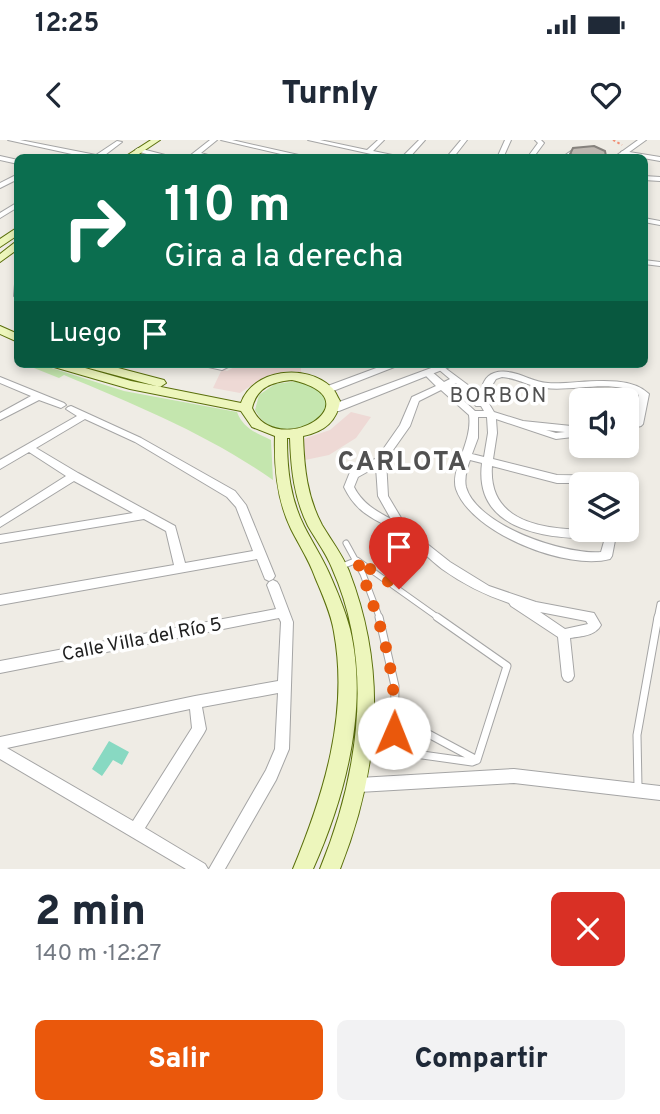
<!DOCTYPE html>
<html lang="es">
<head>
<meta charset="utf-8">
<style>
  body { margin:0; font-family:Overpass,sans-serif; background:#f2f2f3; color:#1f2937; height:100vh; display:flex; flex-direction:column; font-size:26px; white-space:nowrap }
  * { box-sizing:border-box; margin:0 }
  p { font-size:23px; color:#747a83 }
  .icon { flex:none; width:38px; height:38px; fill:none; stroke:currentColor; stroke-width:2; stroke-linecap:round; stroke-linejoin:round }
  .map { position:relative; height:729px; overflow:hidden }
  .drawer { display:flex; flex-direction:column; background:#fff; flex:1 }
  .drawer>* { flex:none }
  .guide { position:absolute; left:14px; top:14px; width:634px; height:214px; border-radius:10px; box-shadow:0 4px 10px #0003; background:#0b6e4f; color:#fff; overflow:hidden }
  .fabs { position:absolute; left:569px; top:248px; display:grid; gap:14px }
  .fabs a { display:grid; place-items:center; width:70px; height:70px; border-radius:10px; background:#fff; box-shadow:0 4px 10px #0003; font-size:35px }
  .pin { position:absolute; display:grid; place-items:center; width:60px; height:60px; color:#fff; margin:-72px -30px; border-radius:50% 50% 50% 0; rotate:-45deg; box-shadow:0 0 7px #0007 }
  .pin .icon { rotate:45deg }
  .me { position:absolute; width:77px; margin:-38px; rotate:1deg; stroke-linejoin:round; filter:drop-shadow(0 0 5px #0008) }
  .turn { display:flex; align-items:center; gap:24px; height:147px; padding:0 35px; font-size:32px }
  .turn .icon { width:91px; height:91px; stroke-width:2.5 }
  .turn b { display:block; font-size:49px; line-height:60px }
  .then { display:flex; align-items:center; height:66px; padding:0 35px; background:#0003; gap:14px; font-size:26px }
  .round { display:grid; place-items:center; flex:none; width:74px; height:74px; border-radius:10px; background:#f2f2f3 }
  .head { display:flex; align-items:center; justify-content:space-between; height:119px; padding:0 35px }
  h1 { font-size:42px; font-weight:800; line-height:52px }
  .action { display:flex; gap:14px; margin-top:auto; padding:14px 35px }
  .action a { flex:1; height:80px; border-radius:10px; background:#ea580c; color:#fff; font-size:28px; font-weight:800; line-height:80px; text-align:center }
  .action a+a { background:#f2f2f3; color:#1f2937 }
  .status { display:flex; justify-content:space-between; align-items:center; height:49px; padding:0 35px; background:#fff; direction:ltr }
  .status svg { height:19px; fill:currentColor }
  header { display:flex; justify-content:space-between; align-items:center; height:91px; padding:0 35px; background:#fff; font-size:32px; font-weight:800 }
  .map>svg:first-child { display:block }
  .commercial { fill:#eed9d5 }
  .grass { fill:#c4e6ae }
  .pitch { fill:#88d9c2 }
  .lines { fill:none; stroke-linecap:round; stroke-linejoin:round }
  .service-far1-casing { stroke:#a5a5a5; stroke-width:7 }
  .service-casing { stroke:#a5a5a5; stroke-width:9 }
  .minor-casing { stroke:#a5a5a5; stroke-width:2 }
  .tertiary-casing { stroke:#a5a5a5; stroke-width:2 }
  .secondary-casing { stroke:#5a6f0b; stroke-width:2 }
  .path { stroke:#f18d73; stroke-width:2; stroke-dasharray:2.5 2.5; stroke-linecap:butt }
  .service-far1 { stroke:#fff; stroke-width:5 }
  .service { stroke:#fff; stroke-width:7 }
  .minor { fill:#fff; fill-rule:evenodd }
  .tertiary { fill:#fff; fill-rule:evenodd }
  .secondary { fill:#edf6bc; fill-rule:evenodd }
  .wall { fill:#a49f99 }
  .building { fill:#bfb9b2; stroke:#86827d; stroke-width:2 }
  .route { stroke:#ea580c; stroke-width:12; stroke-dasharray:0 21.6 }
  .labels { text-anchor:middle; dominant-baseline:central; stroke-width:7; stroke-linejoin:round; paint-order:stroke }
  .street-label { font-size:19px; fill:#1e1e1e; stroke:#fff }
  .neighbourhood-label { font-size:21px; letter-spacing:2px; fill:#515151; stroke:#fff }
  .district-label { font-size:26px; font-weight:bold; letter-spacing:2px; fill:#515151; stroke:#fff }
</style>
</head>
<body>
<div class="status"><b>12:25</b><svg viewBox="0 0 49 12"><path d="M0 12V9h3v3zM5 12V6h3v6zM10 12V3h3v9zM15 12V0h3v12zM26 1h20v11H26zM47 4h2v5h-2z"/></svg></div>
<header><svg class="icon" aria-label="back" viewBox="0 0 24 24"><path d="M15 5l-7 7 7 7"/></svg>Turnly<svg class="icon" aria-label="heart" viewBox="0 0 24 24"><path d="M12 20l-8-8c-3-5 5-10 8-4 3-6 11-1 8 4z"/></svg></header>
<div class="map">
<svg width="660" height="729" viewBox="0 0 660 729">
  <rect width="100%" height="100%" fill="#efece5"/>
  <path class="commercial" d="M240,224H301V232L287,231L264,237L240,253L213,248L222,229L227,231Z
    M351,272L371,277L356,298L329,315L305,320L303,299L330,290Z"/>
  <path class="grass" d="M24,224H39L124,251L237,272C243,288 256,293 271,300L273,340C209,295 136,265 64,235L59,238Z
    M298,241L319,248L329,263L323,278C300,290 270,298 255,270L259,255L275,244Z"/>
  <path class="pitch" d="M109,601L129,612L122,625L113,620L102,636L92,629Z"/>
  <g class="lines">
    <g class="service-far1-casing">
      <path id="service-far1" d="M346,403L363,434L380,479
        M340,427L357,420L440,479
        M657,479L660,464"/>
    </g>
    <g class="service-casing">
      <path id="service" d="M395,576L477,620
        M365,609L394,611L395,546L379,477
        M394,611L472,622L477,620L507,526L437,477
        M638,647L637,595L658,477"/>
    </g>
    <g class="minor-casing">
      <path id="minor" d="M8,0H20L96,15L117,1L122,2L101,18H90Z
        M210,0H217L201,13L218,18L198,15L195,18H187Z
        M221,0H232L312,18H298Z
        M308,0H320L367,10L378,0H384L373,11L402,17L419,0H425L409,18H389Z
        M461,0H467L453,18H446Z
        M505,0H511L503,18H497Z
        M535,0H541L544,3L533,18H527L538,3Z
        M138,8L173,17L174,18H161L136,11L135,10Z
        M623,11L660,17V21L621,14V12Z
        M0,16L18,20V24L0,20Z
        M18,34V39L0,48V43Z
        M644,36L660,37V41L644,40Z
        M18,62V67L0,78V73Z
        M644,78L660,81V85L644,82Z
        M644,120L660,122V126L644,124Z
        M15,144H18V158L14,156Z
        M203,224H234L222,230L204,226Z
        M441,225L480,254C482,245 485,236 494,233C513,227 530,242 548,243C576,245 627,232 649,254L643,284L641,286L626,290V284L634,282L639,255C616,238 572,252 545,248C530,247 517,238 502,237L496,239L491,247L488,262L494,272L523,281L581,287V296L556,299L496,279L497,293L493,319L557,335L624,336L625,345H615V343H557L492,326C487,395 570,390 617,390L612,416L610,419C567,431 471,393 456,349C450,329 473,302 469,275L441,250L419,261L410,286L386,320L388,356L407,388L450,422L489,446L536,462L594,473L601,485C595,496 582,496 570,498L574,536L572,540L568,542L564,540L562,536L558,497L511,466L509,463C485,455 463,444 442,429C429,419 418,407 405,397C379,379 359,378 344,347L350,332L377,318L400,285L412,257L436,246L425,235V231H431L444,242L450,239L437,228ZM456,243L477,262L474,264L476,266H481L484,271H475L449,247ZM478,277H487L488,293L484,317L472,314L478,298ZM546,290L565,292L556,293ZM470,320L482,323C473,394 554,400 605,398L601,412C565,415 477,386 466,347C464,338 467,328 470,320ZM376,327L378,356L391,379C376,371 362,363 354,347L358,337ZM540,472L586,481L588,484L565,489Z
        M0,237L64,263L66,265L61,268L39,260L0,280V273L31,256L0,243Z
        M71,266L141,298L235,351L246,365L275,436L273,439L269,441L265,439L257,419L0,465V455L174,425L166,391L144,379L0,403V395L133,373L74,341L0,387V378L66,336L29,312L0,329V320L77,276L66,269L68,267ZM85,279L135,302L227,357L236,367L253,411L185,423L175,386L78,333L36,308Z
        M273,440L277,442L279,445L293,482L289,609L276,640L225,729H209L266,630L275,609L278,553L202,567L206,589L204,593L145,688L205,724L208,729H186L0,619V597L195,556L278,541L281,482L279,478L0,533V521L276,469L267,445L269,442ZM190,569L192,588L133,681L7,608Z
        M514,629L660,646V660L514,643L359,652L354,650L352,645L354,640L359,638Z"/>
    </g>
    <g class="tertiary-casing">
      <path id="tertiary" d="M638,0H646L621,18H613Z
        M584,10L598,12L608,18L584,14L561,18L571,11Z
        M387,224H402L333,251L329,252L324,249L325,247Z
        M442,224H457L339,271H331L330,268L331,265Z"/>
    </g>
    <g class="secondary-casing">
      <path id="secondary" d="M151,0H160L133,18H123Z
        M18,87V95L0,107V99Z
        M18,100V109L0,122V114Z
        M0,186L18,194V202L0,194Z
        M52,224H71L131,241L241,263C253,229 306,223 331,247C335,250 337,256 340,261C337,282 323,292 303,296C304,327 307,357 322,385C331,400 342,414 349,431C388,532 379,630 340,729H320C359,634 375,524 332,428C326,413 316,400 308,386C294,358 291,329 290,298H287C287,329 290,358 304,386C312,402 322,417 329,433C337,451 345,470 350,489C369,568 345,657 313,729H293C324,654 349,574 334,492C331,473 322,454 315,437C309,420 299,405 291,389C277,360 274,329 275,296L252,287L241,271L130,249L54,227ZM292,240C379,260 276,322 252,268C257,247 272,242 292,240Z
        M83,224H103L164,240L166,243L160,247L85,227Z"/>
    </g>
    <path class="path" d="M613,0L622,5"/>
    <use href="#service-far1" class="service-far1"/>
    <use href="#service" class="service"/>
    <use href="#minor" class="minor"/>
    <use href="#tertiary" class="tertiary"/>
    <use href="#secondary" class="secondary"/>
  </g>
  <path class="wall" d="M570,14L605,18H569Z"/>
  <path class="building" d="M594,6L605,11L606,16L604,18H579L570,14L573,8Z"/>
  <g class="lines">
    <path class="route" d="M394,593C397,525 380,483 357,420L399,449"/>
  </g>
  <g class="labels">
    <g class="street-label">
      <text transform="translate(142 500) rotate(-11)">Calle Villa del Río 5</text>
    </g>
    <g class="neighbourhood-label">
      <text x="499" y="256">BORBON</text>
    </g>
    <g class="district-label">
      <text x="403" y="323">CARLOTA</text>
    </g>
  </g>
</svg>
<div class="fabs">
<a><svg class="icon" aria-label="sound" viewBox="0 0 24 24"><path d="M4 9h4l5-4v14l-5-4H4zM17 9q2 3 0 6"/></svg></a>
<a><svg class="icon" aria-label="layers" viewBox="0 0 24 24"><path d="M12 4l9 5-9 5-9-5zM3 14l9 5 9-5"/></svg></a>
</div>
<div class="pin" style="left:399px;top:449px;background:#d93025"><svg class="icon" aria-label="arrive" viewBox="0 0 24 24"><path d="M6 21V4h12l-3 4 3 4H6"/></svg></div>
<svg class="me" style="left:394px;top:593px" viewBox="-20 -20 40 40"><circle r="19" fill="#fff"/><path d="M0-13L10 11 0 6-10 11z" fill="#ea580c"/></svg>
<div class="guide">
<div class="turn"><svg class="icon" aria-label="right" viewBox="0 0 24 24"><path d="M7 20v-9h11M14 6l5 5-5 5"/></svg><div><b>110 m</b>Gira a la derecha</div></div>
<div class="then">Luego<svg class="icon" aria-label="arrive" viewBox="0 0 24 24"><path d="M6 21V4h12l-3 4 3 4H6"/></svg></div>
</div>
</div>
<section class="drawer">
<div class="head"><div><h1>2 min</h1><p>140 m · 12:27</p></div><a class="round" style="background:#d93025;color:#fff"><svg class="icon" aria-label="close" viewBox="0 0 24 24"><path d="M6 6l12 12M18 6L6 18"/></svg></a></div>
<div class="action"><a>Salir</a><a>Compartir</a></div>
</section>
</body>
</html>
